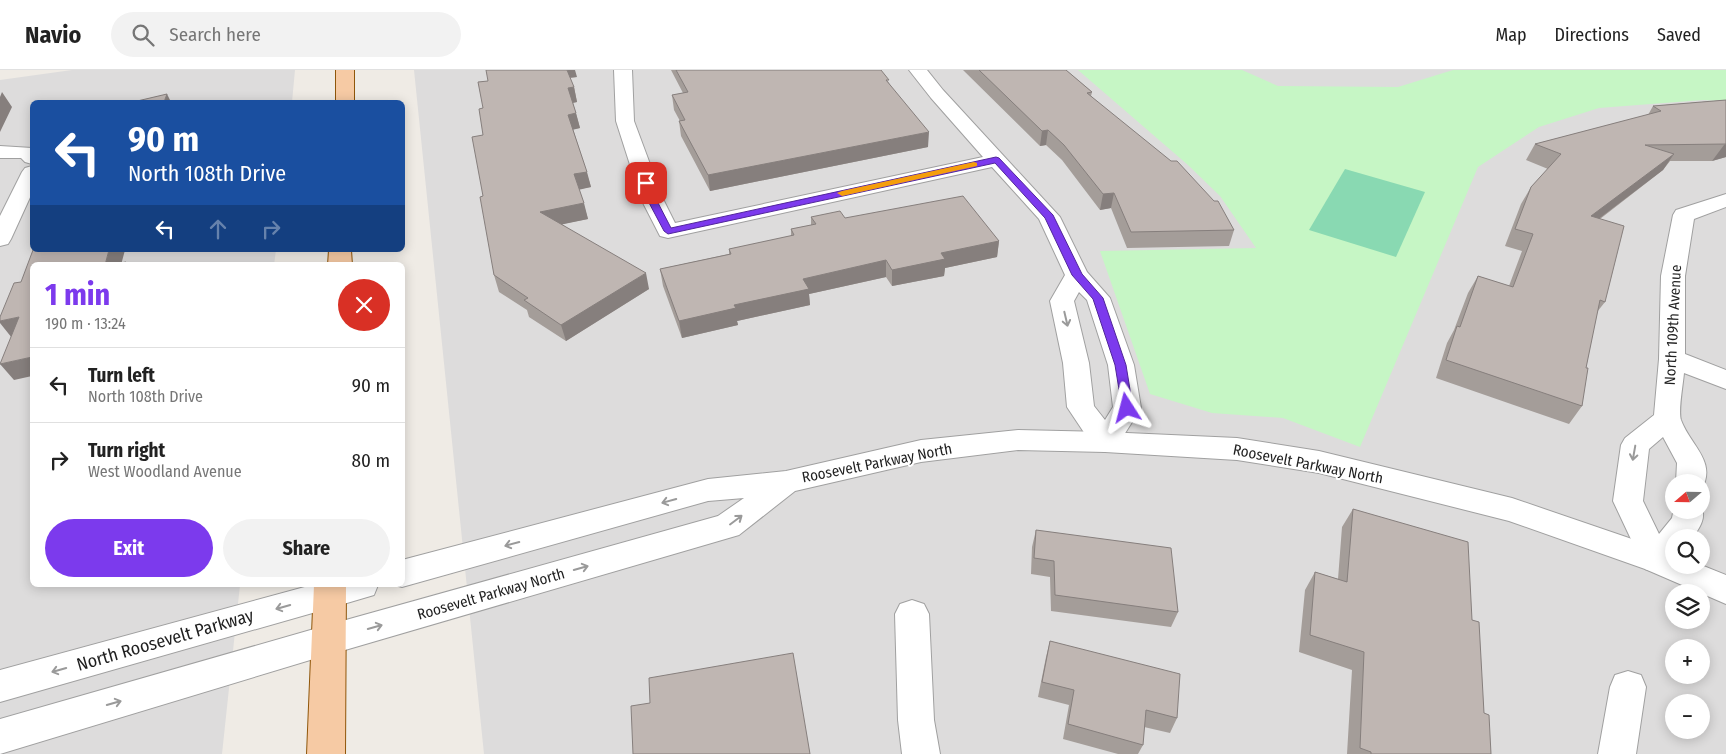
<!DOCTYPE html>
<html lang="en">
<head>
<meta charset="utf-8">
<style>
  body { margin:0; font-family:"Fira Sans Condensed",sans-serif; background:#f2f2f2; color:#222; height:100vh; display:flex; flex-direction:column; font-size:19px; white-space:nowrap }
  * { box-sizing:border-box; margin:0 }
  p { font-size:16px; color:#767676 }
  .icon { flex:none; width:28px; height:28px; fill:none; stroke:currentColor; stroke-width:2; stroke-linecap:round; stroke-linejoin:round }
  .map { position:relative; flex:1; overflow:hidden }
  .side { position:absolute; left:30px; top:192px; width:375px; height:325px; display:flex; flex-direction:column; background:#fff; border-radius:8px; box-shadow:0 2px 12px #0003 }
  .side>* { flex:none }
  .hud { position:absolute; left:30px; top:30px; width:375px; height:152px; border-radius:8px; box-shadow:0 2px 12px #0003; background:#1a4fa0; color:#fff; overflow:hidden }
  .needle { width:32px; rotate:250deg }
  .fabs { position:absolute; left:1665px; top:404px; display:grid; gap:10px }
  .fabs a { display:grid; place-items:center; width:45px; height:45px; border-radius:50%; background:#fff; box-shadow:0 2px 12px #0003; font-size:25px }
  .pin { position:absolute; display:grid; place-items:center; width:42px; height:42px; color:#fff; margin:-21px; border-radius:10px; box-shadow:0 2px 8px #0006 }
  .me { position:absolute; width:55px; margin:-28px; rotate:351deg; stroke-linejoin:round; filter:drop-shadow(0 0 4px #0008) }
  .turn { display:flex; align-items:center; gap:18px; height:105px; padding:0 15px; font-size:22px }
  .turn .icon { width:65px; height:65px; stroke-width:2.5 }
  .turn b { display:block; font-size:35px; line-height:42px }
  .lanes { display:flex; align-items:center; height:48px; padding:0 15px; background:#0003; justify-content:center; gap:25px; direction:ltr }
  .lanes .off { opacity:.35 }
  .round { display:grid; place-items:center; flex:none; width:52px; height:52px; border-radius:26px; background:#f2f2f2 }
  .head { display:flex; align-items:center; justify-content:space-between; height:85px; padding:0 15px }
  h1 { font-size:30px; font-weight:700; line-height:38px; color:#7c3aed }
  .button { display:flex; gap:10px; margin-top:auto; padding:10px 15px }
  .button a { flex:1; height:58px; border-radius:30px; background:#7c3aed; color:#fff; font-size:20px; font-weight:700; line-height:58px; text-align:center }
  .button a+a { background:#f2f2f2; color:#222 }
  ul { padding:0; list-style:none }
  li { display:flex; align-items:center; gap:15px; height:75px; padding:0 15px; border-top:1px solid #e0e0e0 }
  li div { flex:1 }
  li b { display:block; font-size:19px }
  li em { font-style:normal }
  header { display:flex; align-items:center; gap:30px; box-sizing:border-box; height:70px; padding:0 25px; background:#fff; border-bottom:1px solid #e0e0e0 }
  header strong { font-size:24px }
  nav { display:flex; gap:28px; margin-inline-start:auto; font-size:18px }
  .search { width:350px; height:45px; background:#f2f2f2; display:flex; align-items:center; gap:12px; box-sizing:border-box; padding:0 18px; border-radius:28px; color:#767676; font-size:19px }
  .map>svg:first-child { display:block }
  .residential { fill:#dddcdc; fill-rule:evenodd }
  .park { fill:#c6f6c5 }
  .pitch { fill:#89d9b2 }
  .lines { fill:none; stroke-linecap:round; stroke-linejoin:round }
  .minor-casing { stroke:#a0a0a0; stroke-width:2 }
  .tertiary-casing { stroke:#a0a0a0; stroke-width:2 }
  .primary-casing { stroke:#8f560a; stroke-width:2 }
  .minor { fill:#fff; fill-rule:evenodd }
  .tertiary { fill:#fff; fill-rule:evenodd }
  .primary { fill:#f6caa4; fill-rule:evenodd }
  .wall { fill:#a49d99 }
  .shaded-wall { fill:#867f7d }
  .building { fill:#bfb6b2; stroke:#867f7d }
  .oneway { stroke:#9a9a9a }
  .route { fill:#7c3aed; stroke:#51269a }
  .slow { fill:#f59e0b }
  .labels { text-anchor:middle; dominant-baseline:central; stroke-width:4; stroke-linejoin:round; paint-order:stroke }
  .street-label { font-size:15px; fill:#1f1f1f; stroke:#fff }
  .near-street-label { font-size:18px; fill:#1f1f1f; stroke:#fff }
</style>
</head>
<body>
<header>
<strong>Navio</strong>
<div class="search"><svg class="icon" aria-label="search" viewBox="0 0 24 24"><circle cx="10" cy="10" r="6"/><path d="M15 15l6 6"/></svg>Search here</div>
<nav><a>Map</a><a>Directions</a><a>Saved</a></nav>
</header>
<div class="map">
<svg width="1726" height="684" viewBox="0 0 1726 684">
  <rect width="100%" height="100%" fill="#efebe5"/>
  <path class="residential" d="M72,0H295L292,32H32V180H276L274,195H32V515H240L222,684H0V10Z
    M414,0H1726V684H484ZM1674,412H1701V440H1674ZM1674,468H1701V495H1674ZM1674,522H1701V550H1674ZM1674,578H1701V605H1674ZM1674,632H1701V660H1674Z"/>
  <path class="park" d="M1078,0H1242L1278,16L1398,17L1453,0H1726V31L1703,30L1599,38L1539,57L1478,97L1360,377L1283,348L1212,343L1150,324L1100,181L1256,178L1220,126L1188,95Z"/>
  <path class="pitch" d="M1345,99L1425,122L1396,187L1309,160Z"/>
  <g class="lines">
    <g class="minor-casing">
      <path id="minor" d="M614,0H632L634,51L663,129L675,153L983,87L931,28L909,0H927L943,20L1060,147L1087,202L1110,228L1134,295L1141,338L1115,379L1105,382L1095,379L1067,337L1063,293L1050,231L1065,205L1039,149L992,97L668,168L660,166L641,129L616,51ZM1079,222L1087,230L1108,295L1113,337L1105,350L1094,336L1089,293L1074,231Z
        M0,76L32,78V94L25,92L21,88H0Z
        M32,96V123L11,169L8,174L0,176V146L22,102L25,98Z
        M1726,124V137L1694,149L1685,206V284L1726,300V319L1684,303C1683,315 1678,341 1681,350C1690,375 1718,392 1701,420V412H1676L1677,393L1663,367L1649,379L1643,431L1659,464L1672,448L1674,438V440H1701V436C1707,448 1699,459 1692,468H1674C1674,490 1674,509 1645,499L1613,431L1621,375L1625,368L1654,345L1659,289L1661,206L1673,145L1676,140Z
        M312,515H342L346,524L342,534L330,538L0,632V600Z
        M912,530L924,534L929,544L934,650L940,684H902L898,650L895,544L900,534Z
        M328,555L340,559L345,570L340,581L0,684V649Z
        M1628,601L1641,605L1646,617L1636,684H1598L1610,617L1615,605Z"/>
    </g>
    <g class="tertiary-casing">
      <path id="tertiary" d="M1018,360L1105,362L1237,368L1319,381L1512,428L1667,481L1674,483V495H1701L1726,505V534L1645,499L1509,451L1319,403L1237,390L1105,382L1018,380L921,392L795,421L739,465L328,585L316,581L311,570L316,559L328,555L718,446L744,428L708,431L402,517L395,515H402V490L708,409L786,401L921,370Z
        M318,515H378L374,525L330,538L318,534L314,524Z"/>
    </g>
    <g class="primary-casing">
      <path id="primary" d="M336,0H354V32H336Z
        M329,180H351L352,195H328Z
        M314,515H346L345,684H307Z"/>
    </g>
    <use href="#minor" class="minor"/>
    <use href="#tertiary" class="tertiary"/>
    <use href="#primary" class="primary"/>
  </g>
  <path class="wall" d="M671,0H881L928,77L710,121L681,66L679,51H680L674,40L672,25L683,23Z
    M963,0H1066L1092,22L1091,26L1234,160L1229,176L1127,178L1111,138L1100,140L1062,90L1046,75L1040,76Z
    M577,7L570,8L574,17L577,32L573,33L580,58L573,59L591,117L579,119L588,149L562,154L649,219L566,271L529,247L527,240L499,222L494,205L483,126V38L488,11Z
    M1726,30V87L1712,91H1670L1663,100L1600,149L1605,232L1597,242L1586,298L1582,336L1569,354L1436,308L1447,273L1454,260L1468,223L1478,206L1509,216L1522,181L1505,176L1521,134L1531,117L1548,99L1526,90L1535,74L1648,45L1653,36Z
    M811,147L845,148L999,171L997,187L945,198L944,206L892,216L886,207L809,224L810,235L737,251L738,255L682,268L663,216L660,199L729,184V179L791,166V159L811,155Z
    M1353,439L1472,550L1484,643L1491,684H1347L1352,600L1299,582L1305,520L1315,502L1338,509L1342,457Z
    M1036,460L1178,542L1171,557L1051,541L1050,507L1031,504L1032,477Z
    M1050,571L1177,648L1170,663L1144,657L1143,675L1138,684H1118L1063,669L1069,635L1038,627L1046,587Z"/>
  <path class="shaded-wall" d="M567,0H575L577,7L568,8Z
    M574,17L577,32L571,33L568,18Z
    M2,22L12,37L0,62V27Z
    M167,24L171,32H164Z
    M576,43L580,58L572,60L568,45Z
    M1048,60L1046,75L1040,76L1042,61Z
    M929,62L928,77L710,121L708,105Z
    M1726,74V87L1712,91L1724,75Z
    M1674,84L1663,100L1580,163L1591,146Z
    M587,102L591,117L578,120L574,104Z
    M1114,123L1111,138L1100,140L1103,124Z
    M584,133L588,149L545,158L540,142Z
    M999,171L997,187L945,198L944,206L892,216V200L941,183Z
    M109,180H125L121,195H105Z
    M886,190V207L809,224L810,235L737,251L738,255L682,268L679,251L734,235L803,209Z
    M646,203L649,219L566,271L561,255Z
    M19,247L12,268L0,253V251Z
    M32,287V306L14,310L0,294Z"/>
  <path class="building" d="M486,0H567L574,17L568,18L576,43L568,45L587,102L574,104L584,133L540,142L646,203L561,255L524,230L528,228L494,205L480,127L483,126L472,67L483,65L479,39L483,38L478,12L488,11Z
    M676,0H881L889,10H886L929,62L708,105L679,51L685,50L672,25L688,22Z
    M979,0H1066L1092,22L1087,23L1171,91H1177L1214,131H1218L1234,160L1131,162L1114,123L1103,124L1064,75L1048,60L1042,61Z
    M167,24L164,32H133Z
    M1726,30V74L1645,75L1674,84L1591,146L1624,156L1605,232L1600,230L1586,298H1588L1582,336L1446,290L1457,256L1460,257L1478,206L1513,217L1533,164L1515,159L1531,117L1561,84L1535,74L1661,41L1653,36Z
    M963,126L999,171L941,183L945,189L892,200L886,190L803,209L809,219L734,235L736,238L679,251L660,199L731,184L729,179L794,165L791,159L816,154L811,147L840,141L845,148Z
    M33,180H109L105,195H32V287L0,294L19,247L0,251V247L14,213L21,212Z
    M126,192L125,195H109Z
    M1353,439L1468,472L1472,550L1479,552L1484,643L1489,645L1491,684H1371V682L1360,678L1364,582L1310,565L1315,502L1347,512Z
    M1036,460L1171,478L1178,542L1055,525L1054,491L1034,488Z
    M1050,571L1180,604L1177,648L1146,640L1143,675L1068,654L1074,620L1042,612Z
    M793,583L810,684H633L631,636L650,633L649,608Z"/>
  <defs><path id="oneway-shaft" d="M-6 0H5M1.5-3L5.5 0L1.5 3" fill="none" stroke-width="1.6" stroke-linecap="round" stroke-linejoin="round" transform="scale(1.25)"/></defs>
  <g class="oneway">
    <use href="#oneway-shaft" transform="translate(1066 249) rotate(77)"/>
    <use href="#oneway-shaft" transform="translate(1634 383) rotate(100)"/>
    <use href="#oneway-shaft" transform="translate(669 431) rotate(165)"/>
    <use href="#oneway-shaft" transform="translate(736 450) rotate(-37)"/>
    <use href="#oneway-shaft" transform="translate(512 474) rotate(165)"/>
    <use href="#oneway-shaft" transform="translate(581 498) rotate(-16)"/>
    <use href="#oneway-shaft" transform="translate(283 537) rotate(164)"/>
    <use href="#oneway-shaft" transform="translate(375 557) rotate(-16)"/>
    <use href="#oneway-shaft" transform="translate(59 600) rotate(164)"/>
    <use href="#oneway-shaft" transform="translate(114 633) rotate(-16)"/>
  </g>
  <path class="route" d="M996,87L999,88L1053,145L1082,204L1103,228L1126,295L1133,338L1131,341L1127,342L1122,338L1115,295L1093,229L1072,205L1045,148L995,93L668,164L664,161L647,129L642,113L646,111L651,113L656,129L671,158Z"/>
  <path class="slow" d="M974,92L977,93V96L842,126L837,123L842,121Z"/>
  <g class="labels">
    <g class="street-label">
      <text transform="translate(1673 255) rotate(-87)">North 109th Avenue</text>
      <text transform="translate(877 393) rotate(-11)">Roosevelt Parkway North</text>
      <text transform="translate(1308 394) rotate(11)">Roosevelt Parkway North</text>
      <text transform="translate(491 524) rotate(-16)">Roosevelt Parkway North</text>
    </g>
    <g class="near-street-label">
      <text transform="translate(165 570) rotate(-16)">North Roosevelt Parkway</text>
    </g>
  </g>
</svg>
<div class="fabs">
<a><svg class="needle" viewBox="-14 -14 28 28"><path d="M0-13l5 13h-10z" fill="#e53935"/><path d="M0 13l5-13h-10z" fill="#767676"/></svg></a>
<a><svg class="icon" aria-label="search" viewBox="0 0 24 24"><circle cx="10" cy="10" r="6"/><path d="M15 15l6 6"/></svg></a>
<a><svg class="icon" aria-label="layers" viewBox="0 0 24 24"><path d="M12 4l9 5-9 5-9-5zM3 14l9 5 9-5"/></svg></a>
<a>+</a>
<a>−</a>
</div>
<div class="pin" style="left:646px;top:113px;background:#d93025"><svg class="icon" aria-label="arrive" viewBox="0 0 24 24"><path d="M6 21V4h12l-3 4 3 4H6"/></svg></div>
<svg class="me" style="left:1127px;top:338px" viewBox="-20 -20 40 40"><path d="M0-17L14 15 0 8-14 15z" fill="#7c3aed" stroke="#fff" stroke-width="4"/></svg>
<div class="hud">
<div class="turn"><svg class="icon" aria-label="left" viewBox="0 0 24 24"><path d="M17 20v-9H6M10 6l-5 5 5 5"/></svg><div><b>90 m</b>North 108th Drive</div></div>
<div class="lanes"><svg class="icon" aria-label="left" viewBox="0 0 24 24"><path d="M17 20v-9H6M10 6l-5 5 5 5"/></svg><svg class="icon off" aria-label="ahead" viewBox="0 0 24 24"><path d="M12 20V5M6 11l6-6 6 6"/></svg><svg class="icon off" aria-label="right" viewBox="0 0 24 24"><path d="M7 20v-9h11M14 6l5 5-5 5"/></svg></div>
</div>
<section class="side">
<div class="head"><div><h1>1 min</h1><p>190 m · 13:24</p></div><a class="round" style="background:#d93025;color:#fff"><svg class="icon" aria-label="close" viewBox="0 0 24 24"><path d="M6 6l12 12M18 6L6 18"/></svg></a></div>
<ul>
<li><svg class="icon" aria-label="left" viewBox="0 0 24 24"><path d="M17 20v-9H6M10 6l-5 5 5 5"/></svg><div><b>Turn left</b><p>North 108th Drive</p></div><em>90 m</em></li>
<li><svg class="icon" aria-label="right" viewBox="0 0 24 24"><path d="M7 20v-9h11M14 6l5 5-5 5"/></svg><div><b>Turn right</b><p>West Woodland Avenue</p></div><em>80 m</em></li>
</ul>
<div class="button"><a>Exit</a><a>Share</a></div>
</section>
</div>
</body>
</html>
